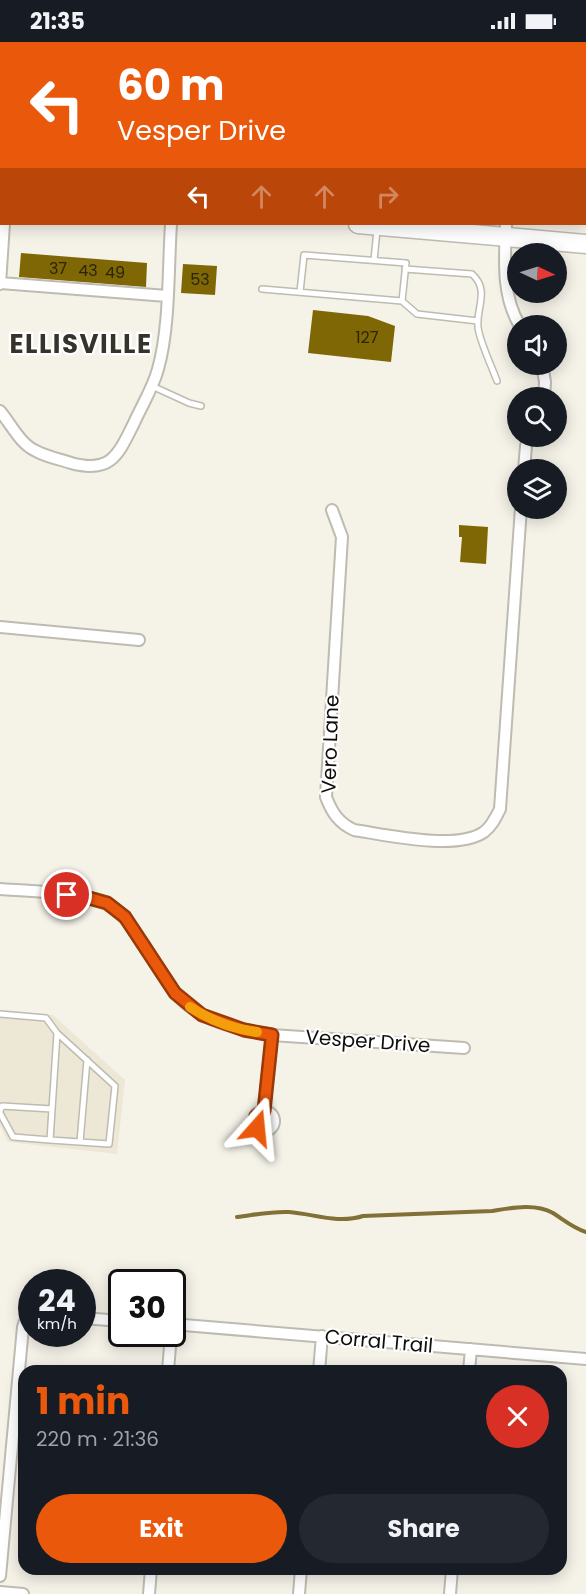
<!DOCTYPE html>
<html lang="en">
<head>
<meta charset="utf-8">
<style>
  body { margin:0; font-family:Poppins,sans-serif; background:#242831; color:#f1f3f6; height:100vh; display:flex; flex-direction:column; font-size:22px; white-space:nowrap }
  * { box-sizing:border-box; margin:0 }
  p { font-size:20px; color:#9ea1a6 }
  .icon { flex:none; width:33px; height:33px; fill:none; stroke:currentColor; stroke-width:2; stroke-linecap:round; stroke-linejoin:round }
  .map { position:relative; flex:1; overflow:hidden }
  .panel { position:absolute; left:18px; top:1323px; width:549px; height:210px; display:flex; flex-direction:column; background:#171b24; border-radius:18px; box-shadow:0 3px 15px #0003 }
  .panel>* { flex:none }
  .hud { position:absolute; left:0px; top:0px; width:586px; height:183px; box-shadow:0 3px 15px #0003; background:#ea580c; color:#fff; overflow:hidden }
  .needle { width:39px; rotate:94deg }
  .controls { position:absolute; left:507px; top:201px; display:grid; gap:12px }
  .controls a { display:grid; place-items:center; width:60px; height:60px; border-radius:50%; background:#171b24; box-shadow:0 3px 15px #0003; font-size:30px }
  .speed { position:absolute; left:18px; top:1227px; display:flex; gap:12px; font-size:30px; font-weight:700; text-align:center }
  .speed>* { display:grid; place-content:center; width:78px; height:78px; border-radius:50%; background:#171b24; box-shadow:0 3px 15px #0003; line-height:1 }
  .speed small { font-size:15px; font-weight:400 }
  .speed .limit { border:3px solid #111; border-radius:9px; background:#fff; color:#111 }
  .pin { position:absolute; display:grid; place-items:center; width:51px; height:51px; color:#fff; margin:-26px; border:3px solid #fff; border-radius:50%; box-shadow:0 2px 6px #0007 }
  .me { position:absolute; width:66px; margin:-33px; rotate:18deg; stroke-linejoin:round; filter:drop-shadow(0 0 4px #0008) }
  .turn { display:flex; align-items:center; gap:21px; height:126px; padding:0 18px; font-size:27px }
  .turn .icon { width:78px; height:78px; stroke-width:2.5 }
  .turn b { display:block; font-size:42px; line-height:51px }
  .lanes { display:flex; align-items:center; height:57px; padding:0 18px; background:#0003; justify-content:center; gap:30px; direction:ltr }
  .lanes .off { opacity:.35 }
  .round { display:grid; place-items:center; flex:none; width:63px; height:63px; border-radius:32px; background:#242831 }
  .head { display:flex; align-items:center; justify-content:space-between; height:102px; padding:0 18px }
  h1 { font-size:36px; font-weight:700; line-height:45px; color:#ea580c }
  .action { display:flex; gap:12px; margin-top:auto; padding:12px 18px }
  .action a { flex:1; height:69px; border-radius:36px; background:#ea580c; color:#fff; font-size:24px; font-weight:700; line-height:69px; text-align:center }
  .action a+a { background:#242831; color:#f1f3f6 }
  .status { display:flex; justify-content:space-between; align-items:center; height:42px; padding:0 30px; background:#171b24; direction:ltr }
  .status svg { height:16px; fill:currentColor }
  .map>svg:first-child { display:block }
  .built { fill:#ede8d6 }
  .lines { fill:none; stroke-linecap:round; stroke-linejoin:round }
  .stream { stroke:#827137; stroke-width:4 }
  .building { fill:#7e6704 }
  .service-casing { stroke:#bebbb1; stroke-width:8 }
  .minor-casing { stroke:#bebbb1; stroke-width:14 }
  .primary-casing { stroke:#bebbb1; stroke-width:21 }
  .service { stroke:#fff; stroke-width:5 }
  .minor { stroke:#fff; stroke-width:10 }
  .primary { stroke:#fff; stroke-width:18 }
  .route-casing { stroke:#983908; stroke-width:15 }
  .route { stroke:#ea580c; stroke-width:10 }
  .slow { stroke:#f59e0b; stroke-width:10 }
  .labels { text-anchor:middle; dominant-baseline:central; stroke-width:4.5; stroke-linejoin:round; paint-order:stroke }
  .number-label { font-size:16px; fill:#2b2408 }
  .street-label { font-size:20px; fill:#0f0e0a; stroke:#fff }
  .district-label { font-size:26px; font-weight:bold; letter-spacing:1.5px; fill:#36332b; stroke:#fff }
</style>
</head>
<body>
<div class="status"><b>21:35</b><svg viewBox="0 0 49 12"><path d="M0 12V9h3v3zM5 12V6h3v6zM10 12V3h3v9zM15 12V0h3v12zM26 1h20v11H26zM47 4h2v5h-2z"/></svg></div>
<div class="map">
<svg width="586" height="1552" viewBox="0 0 586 1552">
  <rect width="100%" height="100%" fill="#f5f2e8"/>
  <path class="built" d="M0,0H396L2,2L1,121Z
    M0,968L53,973L125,1038L117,1112L8,1100L0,1084Z"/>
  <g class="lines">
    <path class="stream" d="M237,1175C254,1173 272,1169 289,1170C314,1172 338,1182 363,1174L492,1169C511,1166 535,1161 553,1171C564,1178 573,1186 586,1190"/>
  </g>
  <path class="building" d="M21,211L147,221L146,245L19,235Z
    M183,222L217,224L215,253L181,251Z
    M313,268L368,274L395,284L391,320L308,311Z
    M459,483L488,485L486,522L460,520L462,495H459Z"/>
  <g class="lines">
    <g class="service-casing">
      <path id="service" d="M100,2L101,0
        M241,2V0
        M0,5H2
        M585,57L586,58
        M585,152H586
        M374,218L377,188
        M405,227L472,232C490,248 476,266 478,285C479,298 492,325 497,339
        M262,247L402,259L406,221L304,213L300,250
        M402,259L417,272L478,279
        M152,344L189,361L201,364
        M0,972L46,976L57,991L115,1044L109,1102L50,1098L57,991
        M0,1069L2,1064L52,1067
        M0,1071L13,1095L50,1098
        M80,1100L87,1018"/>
    </g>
    <g class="minor-casing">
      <path id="minor" d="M272,2L273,0
        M519,2V0
        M506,182C505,215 501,253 520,284
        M0,241L167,254
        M0,242L4,182
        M542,322L545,340L544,356
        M0,369C11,382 20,402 36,409C47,415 59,417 71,421C111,432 118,413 134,381C142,363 153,346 158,327C170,285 168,226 171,182
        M524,428L526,404L529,394
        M332,468L342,495L326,755C332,771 339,781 354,788C387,793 457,809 484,790C492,784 496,775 500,767L521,466
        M0,585L139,598
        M0,847C25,849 90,851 108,862C125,872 133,888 144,903C154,919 163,935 174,949C197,979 237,987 272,993L464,1006
        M264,1069L272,993
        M254 1079a10 10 0 1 1 20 0a10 10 0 1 1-20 0Z
        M82,1276L122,1279
        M172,1282L586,1317
        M168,1329L171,1292
        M319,1329L322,1294
        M469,1329L471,1307
        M0,1534L23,1285L25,1279L32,1275
        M0,1550L23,1552
        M149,1552L151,1527
        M299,1552L301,1527
        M450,1552L452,1527"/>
    </g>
    <g class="primary-casing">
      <path id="primary" d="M0,148H2
        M358,182L586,202"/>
    </g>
    <use href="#service" class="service"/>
    <use href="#minor" class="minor"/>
    <use href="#primary" class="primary"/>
  </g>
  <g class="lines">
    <g class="route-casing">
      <path id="route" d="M67,853L89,856L107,861L125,875L175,951L202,973L244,988L272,993L264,1069L256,1074L254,1080L257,1086"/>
    </g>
    <use href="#route" class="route"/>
    <path class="slow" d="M190,965C210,978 233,987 257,990"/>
  </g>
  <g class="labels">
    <g class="number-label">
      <text x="58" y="226">37</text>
      <text x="88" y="228">43</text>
      <text x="115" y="230">49</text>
      <text x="200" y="237">53</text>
      <text x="367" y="295">127</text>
    </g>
    <g class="street-label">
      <text transform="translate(330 702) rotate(-88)">Vero Lane</text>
      <text transform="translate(368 999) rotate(4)">Vesper Drive</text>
      <text transform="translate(379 1299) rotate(5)">Corral Trail</text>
    </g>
    <g class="district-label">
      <text x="81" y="302">ELLISVILLE</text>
    </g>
  </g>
</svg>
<div class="controls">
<a><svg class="needle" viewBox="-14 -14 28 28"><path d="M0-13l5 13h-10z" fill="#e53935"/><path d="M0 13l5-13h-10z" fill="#9ea1a6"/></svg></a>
<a><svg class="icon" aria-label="sound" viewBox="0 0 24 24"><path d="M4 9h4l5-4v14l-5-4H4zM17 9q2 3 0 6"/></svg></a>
<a><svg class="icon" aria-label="search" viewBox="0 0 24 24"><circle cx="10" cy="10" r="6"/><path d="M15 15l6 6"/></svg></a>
<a><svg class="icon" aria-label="layers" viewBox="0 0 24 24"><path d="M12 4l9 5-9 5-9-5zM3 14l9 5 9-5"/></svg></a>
</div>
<div class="speed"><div>24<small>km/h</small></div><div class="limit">30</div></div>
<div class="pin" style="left:67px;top:853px;background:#d93025"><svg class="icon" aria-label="arrive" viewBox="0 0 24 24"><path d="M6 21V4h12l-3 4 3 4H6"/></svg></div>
<svg class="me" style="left:257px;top:1086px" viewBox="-20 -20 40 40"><path d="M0-17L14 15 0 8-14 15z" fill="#ea580c" stroke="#fff" stroke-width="4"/></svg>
<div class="hud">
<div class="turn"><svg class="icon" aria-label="left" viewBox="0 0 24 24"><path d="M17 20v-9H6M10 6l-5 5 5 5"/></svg><div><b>60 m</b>Vesper Drive</div></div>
<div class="lanes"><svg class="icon" aria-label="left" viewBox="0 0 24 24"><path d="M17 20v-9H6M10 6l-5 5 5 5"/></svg><svg class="icon off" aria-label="ahead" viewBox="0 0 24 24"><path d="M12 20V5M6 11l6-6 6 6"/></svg><svg class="icon off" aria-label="ahead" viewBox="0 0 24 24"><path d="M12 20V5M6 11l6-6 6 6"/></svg><svg class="icon off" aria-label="right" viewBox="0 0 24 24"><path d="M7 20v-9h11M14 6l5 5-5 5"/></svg></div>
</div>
<section class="panel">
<div class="head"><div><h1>1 min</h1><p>220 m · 21:36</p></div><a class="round" style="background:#d93025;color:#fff"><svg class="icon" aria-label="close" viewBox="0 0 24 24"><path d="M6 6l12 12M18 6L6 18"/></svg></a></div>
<div class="action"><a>Exit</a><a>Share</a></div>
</section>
</div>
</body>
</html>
